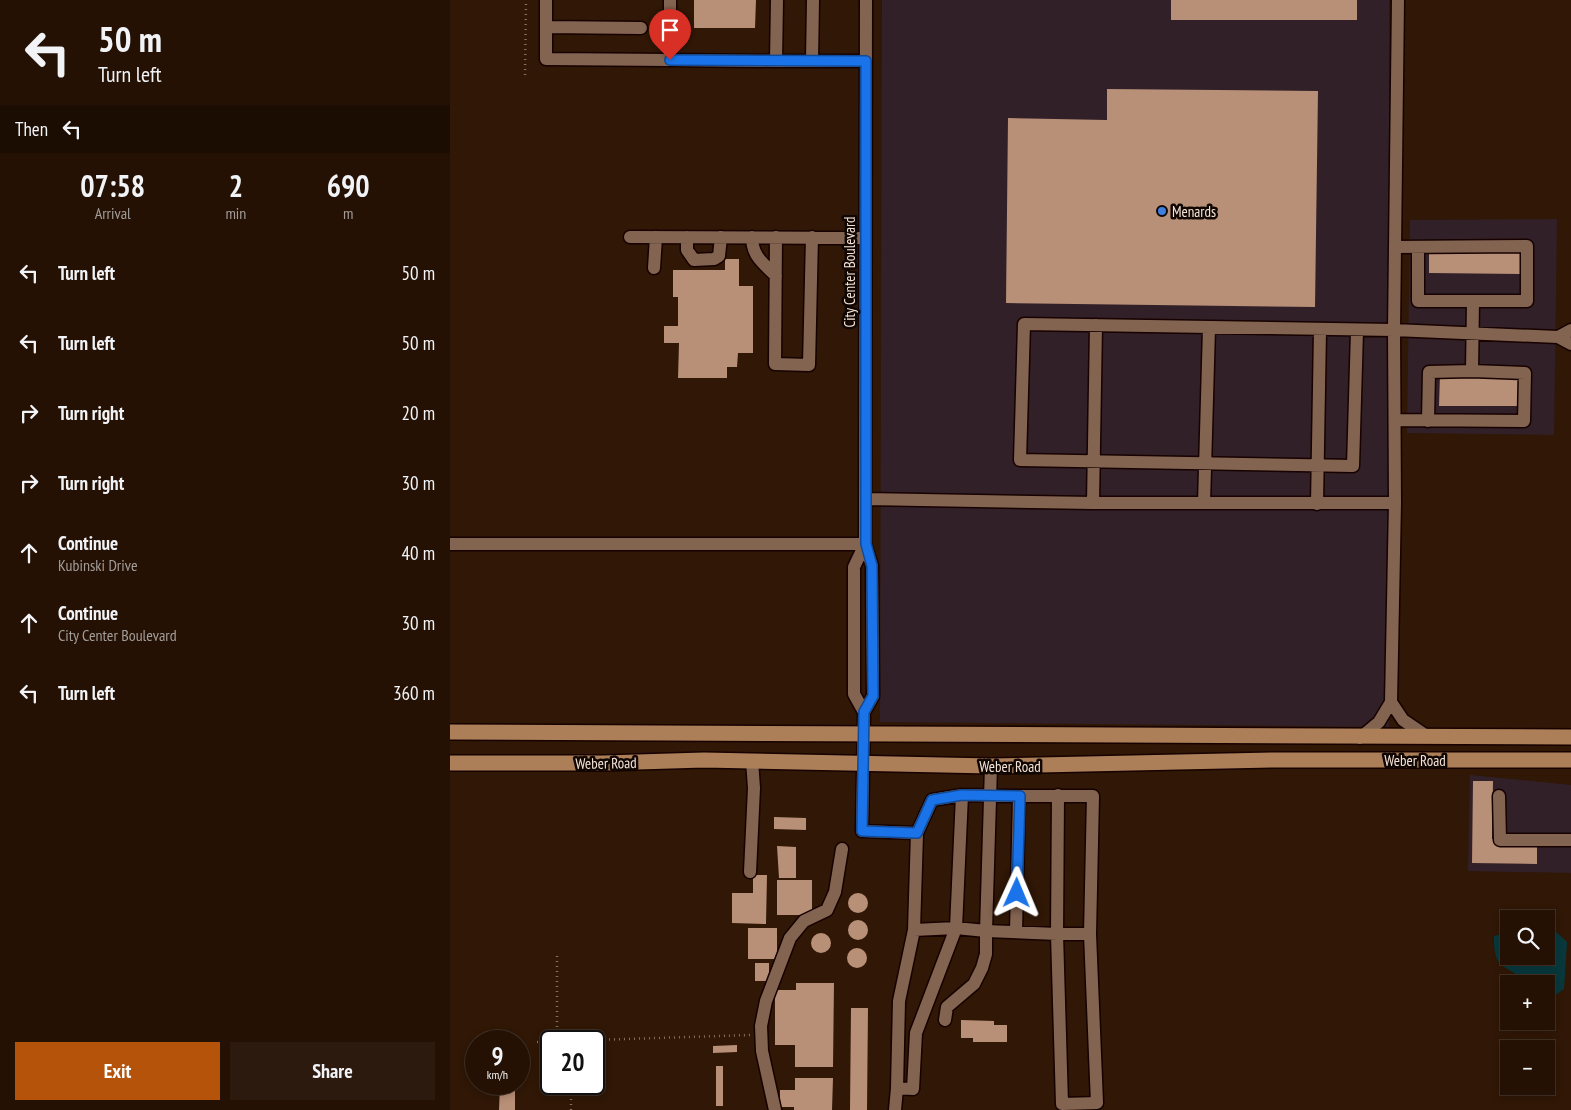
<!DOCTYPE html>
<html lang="en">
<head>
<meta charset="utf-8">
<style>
  body { margin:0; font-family:"PT Sans Narrow",sans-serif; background:#2c1a0e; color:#f1f3f6; height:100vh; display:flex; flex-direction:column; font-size:19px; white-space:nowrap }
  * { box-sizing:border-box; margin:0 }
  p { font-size:16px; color:#a39d9a }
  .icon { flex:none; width:28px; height:28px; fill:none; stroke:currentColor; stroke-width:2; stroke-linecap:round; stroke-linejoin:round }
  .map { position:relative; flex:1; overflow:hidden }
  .side { display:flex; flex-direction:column; background:#241104; width:450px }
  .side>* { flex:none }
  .guide { background:#241104; color:#f1f3f6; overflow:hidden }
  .buttons { position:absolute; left:1050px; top:910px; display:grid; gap:10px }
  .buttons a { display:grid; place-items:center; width:55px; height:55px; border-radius:0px; background:#241104; box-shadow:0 2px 8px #0003,0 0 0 1px #413126; font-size:25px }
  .speed { position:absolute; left:15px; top:1030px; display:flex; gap:10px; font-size:25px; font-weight:700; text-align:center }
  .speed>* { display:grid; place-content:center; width:65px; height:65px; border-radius:50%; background:#241104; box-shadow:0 2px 8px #0003,0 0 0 1px #413126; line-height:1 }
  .speed small { font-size:12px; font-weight:400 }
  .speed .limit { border:2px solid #111; border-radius:8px; background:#fff; color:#111 }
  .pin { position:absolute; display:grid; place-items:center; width:42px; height:42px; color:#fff; margin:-51px -21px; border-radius:50% 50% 50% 0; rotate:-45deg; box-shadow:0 0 5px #0007 }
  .pin .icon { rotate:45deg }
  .me { position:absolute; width:55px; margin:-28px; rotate:1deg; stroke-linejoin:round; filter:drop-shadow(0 0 4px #0008) }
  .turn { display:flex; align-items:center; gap:18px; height:105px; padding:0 15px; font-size:22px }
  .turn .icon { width:65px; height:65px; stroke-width:2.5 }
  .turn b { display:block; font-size:35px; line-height:42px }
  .then { display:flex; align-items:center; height:48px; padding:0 15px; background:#0003; gap:10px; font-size:19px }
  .eta { display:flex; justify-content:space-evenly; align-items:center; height:85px; text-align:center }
  .eta b { font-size:30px; font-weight:700; line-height:35px }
  .action { display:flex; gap:10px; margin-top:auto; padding:10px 15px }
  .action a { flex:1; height:58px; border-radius:0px; background:#b45309; color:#fff; font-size:20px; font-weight:700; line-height:58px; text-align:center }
  .action a+a { background:#2c1a0e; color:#f1f3f6 }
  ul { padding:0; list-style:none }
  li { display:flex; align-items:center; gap:15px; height:70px; padding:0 15px }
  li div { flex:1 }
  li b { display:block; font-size:19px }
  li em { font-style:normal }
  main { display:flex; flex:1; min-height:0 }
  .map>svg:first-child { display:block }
  .commercial { fill:#312028 }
  .water { fill:#08383c }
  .building { fill:#b88f77 }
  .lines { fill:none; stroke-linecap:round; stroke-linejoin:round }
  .minor-casing { stroke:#170200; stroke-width:15 }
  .major-casing { stroke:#170200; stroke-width:18 }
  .path { stroke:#867062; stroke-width:2.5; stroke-dasharray:1 4; stroke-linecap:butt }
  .minor { stroke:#836451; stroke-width:12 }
  .major { stroke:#ac7f59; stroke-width:15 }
  .route-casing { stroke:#114b97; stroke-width:12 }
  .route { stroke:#1a73e8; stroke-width:9 }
  .shop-dot { fill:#3f7fe0; stroke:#100602; stroke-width:2 }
  .labels { text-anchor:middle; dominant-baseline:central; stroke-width:5; stroke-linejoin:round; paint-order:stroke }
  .poi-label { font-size:15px; fill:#f5e3d8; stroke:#100602; text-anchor:start }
  .street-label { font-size:15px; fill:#f5e3d8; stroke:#100602 }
</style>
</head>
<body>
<main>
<section class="side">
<div class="guide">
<div class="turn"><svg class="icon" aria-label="left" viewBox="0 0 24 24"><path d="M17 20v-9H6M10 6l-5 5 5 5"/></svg><div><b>50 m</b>Turn left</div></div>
<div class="then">Then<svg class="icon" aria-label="left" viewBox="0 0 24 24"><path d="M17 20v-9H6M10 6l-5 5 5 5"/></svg></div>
</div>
<div class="eta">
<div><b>07:58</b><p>Arrival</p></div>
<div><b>2</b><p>min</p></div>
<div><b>690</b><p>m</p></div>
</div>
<ul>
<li><svg class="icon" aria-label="left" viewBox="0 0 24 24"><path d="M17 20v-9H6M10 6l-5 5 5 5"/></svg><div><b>Turn left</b></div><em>50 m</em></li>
<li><svg class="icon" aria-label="left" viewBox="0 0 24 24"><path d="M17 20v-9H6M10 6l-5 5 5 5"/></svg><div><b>Turn left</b></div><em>50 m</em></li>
<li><svg class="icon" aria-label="right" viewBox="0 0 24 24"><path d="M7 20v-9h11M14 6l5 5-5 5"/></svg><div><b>Turn right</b></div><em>20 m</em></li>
<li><svg class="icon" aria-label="right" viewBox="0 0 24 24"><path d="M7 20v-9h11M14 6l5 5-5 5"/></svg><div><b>Turn right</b></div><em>30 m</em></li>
<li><svg class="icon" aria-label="ahead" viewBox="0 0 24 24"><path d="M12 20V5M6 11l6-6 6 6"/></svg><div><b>Continue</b><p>Kubinski Drive</p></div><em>40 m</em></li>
<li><svg class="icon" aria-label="ahead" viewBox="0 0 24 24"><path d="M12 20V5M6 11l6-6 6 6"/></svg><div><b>Continue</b><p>City Center Boulevard</p></div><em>30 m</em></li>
<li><svg class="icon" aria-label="left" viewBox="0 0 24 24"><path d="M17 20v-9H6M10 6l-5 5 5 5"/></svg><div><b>Turn left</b></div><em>360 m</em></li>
</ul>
<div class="action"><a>Exit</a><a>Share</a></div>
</section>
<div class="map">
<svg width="1121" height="1110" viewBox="0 0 1121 1110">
  <rect width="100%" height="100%" fill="#301706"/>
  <path class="commercial" d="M432,0H939V727L430,722Z
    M1107,219L1104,435L957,433L960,220Z
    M1020,775L1121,785V873L1018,871Z"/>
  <path class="water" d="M1105,931L1117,942L1114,989L1101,998L1096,997V984H1077C1058,962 1043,974 1044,936L1059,932V956H1096V932Z"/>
  <path class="building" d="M244,0H306L305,28H244Z
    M721,0H907V20H721Z
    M657,89L868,91L865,307L556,303L558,118L657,120Z
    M979,247H1071L1070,274L979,273Z
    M275,259H289V286H303V353H288L287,367H277V378H228L229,343H214V326H228V297H223V270H275Z
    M990,374H1069V406H989Z
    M1023,781H1043L1042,839H1087V864L1022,863Z
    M324,817L356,818V830L324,829Z
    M327,846L346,847V878H329Z
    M303,875H317L316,924L282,923V893H303Z
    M327,880H362V915H327Z
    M398 903a10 10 0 1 1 20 0a10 10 0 1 1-20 0Z
    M398 930a10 10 0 1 1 20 0a10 10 0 1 1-20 0Z
    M298,928H327V959H298Z
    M361 943a10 10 0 1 1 20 0a10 10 0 1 1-20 0Z
    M397 958a10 10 0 1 1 20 0a10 10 0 1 1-20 0Z
    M305,963H319V981H305Z
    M346,983H384L383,1067H345V1045H325V990H346Z
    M401,1008H418L417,1110H400Z
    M511,1020L544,1021V1025H557V1042H523V1038H511Z
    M287,1045V1052L263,1053V1046Z
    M266,1066H273V1106H266Z
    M345,1078H383L382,1110H344V1107H330V1090H345Z
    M50,1084H61V1088L65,1089V1110H49Z"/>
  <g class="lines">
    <g class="minor-casing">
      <path id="minor" d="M220,0V60L326,61
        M327,0L326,61H362L363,0
        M96,27V0
        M191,28L96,27V59L220,60
        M362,61H416
        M180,237L415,238
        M237,237V250L244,260L264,259L269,256L271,237
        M302,237C302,256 313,263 326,276
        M326,237L325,364L359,365L362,237
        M968,247V301H1023
        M204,268L206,237
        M1121,330L1108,337L1121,344
        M907,331L903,466L570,460L574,324L944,330L1108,337
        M945,420L1074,421L1075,373L1022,371L1023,301H1077V246L945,247
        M978,421L979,372L1022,371
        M416,499L643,503H945
        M643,503L646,325
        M754,503L759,328
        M867,504L870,330
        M0,544H415
        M415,544L404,567V694L414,712L412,831L467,833
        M941,702L953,720L978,737
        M414,712L423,696L422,566L415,544L416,0
        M910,738L929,722L941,702L945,503L944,330L948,0
        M541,766L536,931L607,934L608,795
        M569,796H643L640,934H607L612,1104L647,1103L640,934
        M1049,796L1050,840H1121
        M300,872L304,788L302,761
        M464,930L449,1001L447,1088L463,1089L466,1033L506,928L512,795
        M495,1020L497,1007L524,984L532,968L536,954V931L506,928L464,930L467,833L482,800L512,795L569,796L566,932
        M325,1110L312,1051L311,1026L316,1001L340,938L354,921L377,910L385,892L392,849
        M445,1110L447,1088"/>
    </g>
    <g class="major-casing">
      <path id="major" d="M0,732L1121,737
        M0,763H154L254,760L541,766L825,760H1121"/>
    </g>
    <path class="path" d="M75,75L76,0
      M107,956V1041
      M114,1041L300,1035
      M87,1042H101
      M121,1110V1084"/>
    <use href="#minor" class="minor"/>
    <use href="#major" class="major"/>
  </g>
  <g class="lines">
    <g class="route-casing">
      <path id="route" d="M220,60L416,61V544L422,566L423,696L414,712L412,831L467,833L482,800L512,795L570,796L567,893"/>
    </g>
    <use href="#route" class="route"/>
  </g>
  <circle class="shop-dot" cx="712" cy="211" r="5"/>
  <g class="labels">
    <g class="poi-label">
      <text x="722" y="211">Menards</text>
    </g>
    <g class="street-label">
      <text transform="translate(399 272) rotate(-90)">City Center Boulevard</text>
      <text x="965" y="760">Weber Road</text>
      <text transform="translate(156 763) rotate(-1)">Weber Road</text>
      <text x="560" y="766">Weber Road</text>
    </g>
  </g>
</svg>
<div class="buttons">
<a><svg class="icon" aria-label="search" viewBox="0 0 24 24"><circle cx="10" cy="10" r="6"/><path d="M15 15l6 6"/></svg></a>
<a>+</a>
<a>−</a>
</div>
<div class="speed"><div>9<small>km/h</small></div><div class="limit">20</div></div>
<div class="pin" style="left:220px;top:60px;background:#d93025"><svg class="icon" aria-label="arrive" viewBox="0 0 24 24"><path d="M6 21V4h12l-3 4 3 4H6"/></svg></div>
<svg class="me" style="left:567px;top:893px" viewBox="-20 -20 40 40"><path d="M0-17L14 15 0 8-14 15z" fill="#1a73e8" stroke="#fff" stroke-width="4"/></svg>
</div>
</main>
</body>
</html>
